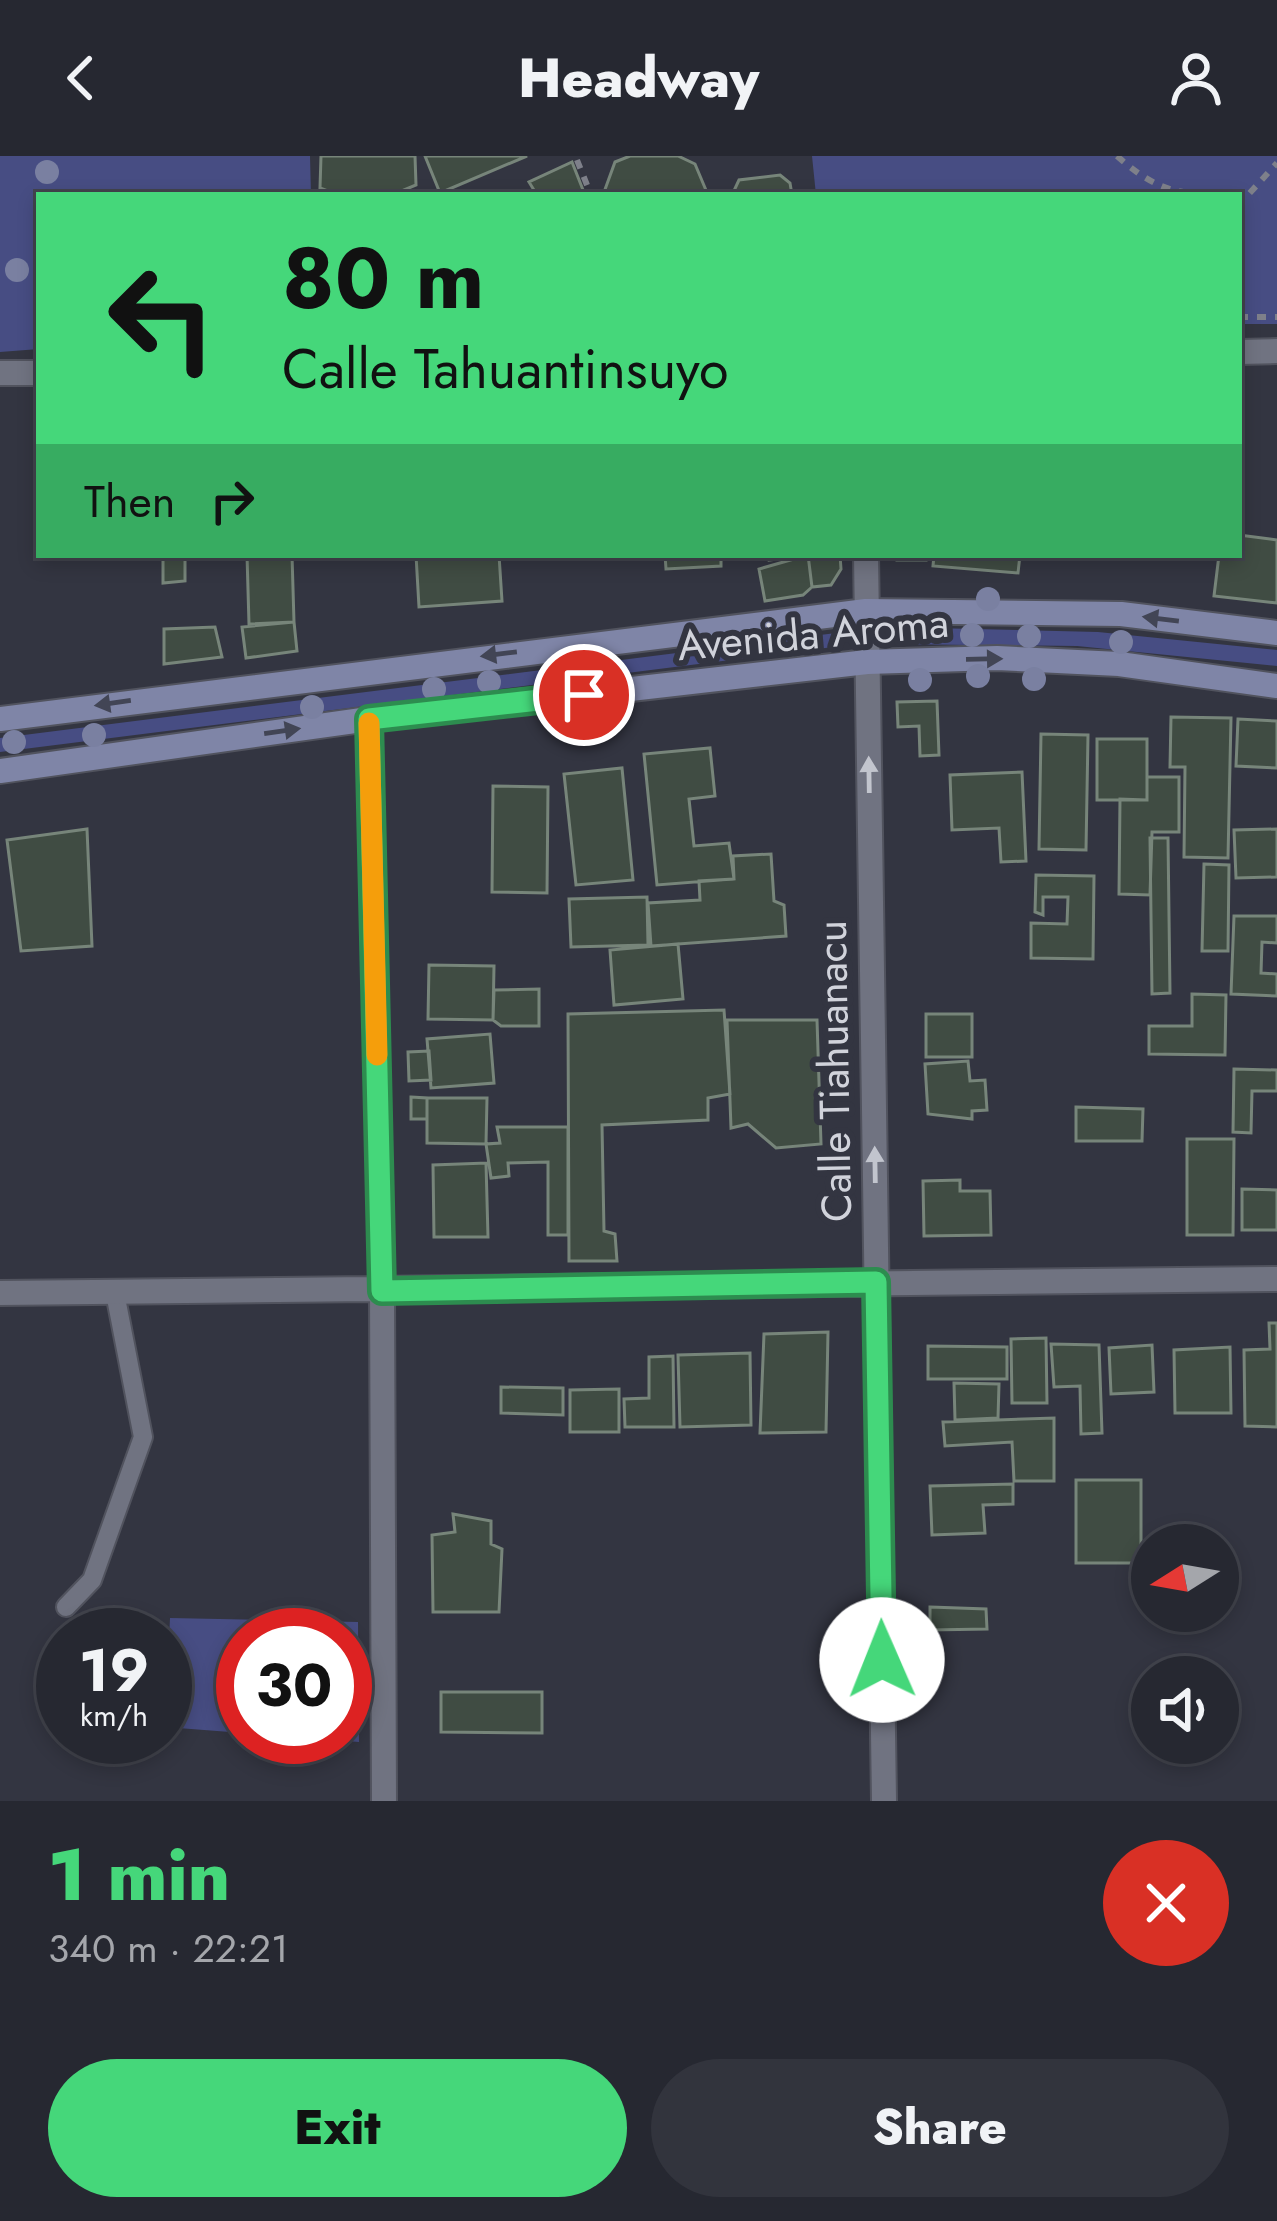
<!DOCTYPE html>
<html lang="en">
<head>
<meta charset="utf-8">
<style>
  body { margin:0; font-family:Jost,sans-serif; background:#32343d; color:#f1f3f6; height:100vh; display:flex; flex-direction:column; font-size:45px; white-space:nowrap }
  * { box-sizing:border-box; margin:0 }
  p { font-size:39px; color:#a4a6ab }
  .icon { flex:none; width:66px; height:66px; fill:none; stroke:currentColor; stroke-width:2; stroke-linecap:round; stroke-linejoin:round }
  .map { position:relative; height:1645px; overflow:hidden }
  .side { display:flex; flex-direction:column; background:#262831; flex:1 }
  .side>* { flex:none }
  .guide { position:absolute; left:36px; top:36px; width:1206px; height:366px; border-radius:0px; box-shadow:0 6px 18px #0003,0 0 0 3px #42444d; background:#45d77a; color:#111; overflow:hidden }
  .needle { width:78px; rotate:259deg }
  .fabs { position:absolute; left:1131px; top:1368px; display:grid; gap:24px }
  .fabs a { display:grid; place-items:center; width:108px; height:108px; border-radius:50%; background:#262831; box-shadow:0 6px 18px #0003,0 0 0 3px #42444d; font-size:60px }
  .speed { position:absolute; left:36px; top:1452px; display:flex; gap:24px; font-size:60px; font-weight:700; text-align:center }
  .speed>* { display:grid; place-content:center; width:156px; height:156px; border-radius:50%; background:#262831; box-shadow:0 6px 18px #0003,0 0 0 3px #42444d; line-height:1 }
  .speed small { font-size:30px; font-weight:400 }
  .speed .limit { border:18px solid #d22; background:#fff; color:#111 }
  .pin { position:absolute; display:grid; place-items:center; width:102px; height:102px; color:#fff; margin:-51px; border:6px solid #fff; border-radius:50%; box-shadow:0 3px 12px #0007 }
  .me { position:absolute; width:132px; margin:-66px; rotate:359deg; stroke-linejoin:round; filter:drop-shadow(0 0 9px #0008) }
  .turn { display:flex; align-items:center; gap:42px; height:252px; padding:0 48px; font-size:54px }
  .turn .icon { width:156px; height:156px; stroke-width:2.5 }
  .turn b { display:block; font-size:84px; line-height:102px }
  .then { display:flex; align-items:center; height:114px; padding:0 48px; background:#0003; gap:24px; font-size:45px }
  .round { display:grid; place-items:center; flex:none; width:126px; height:126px; border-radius:63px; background:#32343d }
  .headline { display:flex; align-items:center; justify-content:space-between; height:204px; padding:0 48px }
  h1 { font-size:72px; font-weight:800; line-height:90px; color:#45d77a }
  .cta { display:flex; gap:24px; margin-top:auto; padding:24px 48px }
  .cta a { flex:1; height:138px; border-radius:72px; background:#45d77a; color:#111; font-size:48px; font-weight:800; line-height:138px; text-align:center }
  .cta a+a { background:#32343d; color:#f1f3f6 }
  header { display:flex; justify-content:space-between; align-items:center; height:156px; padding:0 48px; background:#262831; font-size:54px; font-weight:800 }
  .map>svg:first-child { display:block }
  .green { fill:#474d83 }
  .building { fill:#404c43; stroke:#77857a; stroke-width:3 }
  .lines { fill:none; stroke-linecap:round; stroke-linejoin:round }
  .lane-casing { stroke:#51535e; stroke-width:22 }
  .street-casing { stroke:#51535e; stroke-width:28 }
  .secondary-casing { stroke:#51535e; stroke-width:28 }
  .path { stroke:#7e808a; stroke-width:6; stroke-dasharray:9 9; stroke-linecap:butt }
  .lane { stroke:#707381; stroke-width:18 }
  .street { stroke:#707381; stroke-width:24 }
  .secondary { stroke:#7f85a7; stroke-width:24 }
  .tree { fill:#7a80a1 }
  .oneway { fill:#424555 }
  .oneway2 { fill:#c2c5ce }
  .route-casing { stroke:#2d8c4f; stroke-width:30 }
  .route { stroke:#45d77a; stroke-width:21 }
  .slow { stroke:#f59e0b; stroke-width:21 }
  .labels { text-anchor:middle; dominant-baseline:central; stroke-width:12; stroke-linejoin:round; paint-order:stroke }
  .street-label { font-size:42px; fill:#d1d3db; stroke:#333541 }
</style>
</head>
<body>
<header><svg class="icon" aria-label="back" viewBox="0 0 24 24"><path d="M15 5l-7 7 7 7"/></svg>Headway<svg class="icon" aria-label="person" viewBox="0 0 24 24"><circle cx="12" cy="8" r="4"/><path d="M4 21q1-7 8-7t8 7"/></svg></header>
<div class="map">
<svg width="1277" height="1645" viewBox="0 0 1277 1645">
  <rect width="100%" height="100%" fill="#333541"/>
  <path class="green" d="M0,0H310L311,39H39V193L0,196Z
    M812,0H1277V168H1239V39H816Z
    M888,471L1098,476L1277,494V510L1077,490L887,488Z
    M844,476L841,490L0,596V582Z
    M170,1462L358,1466L359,1586L295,1581H345V1479H243V1577L165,1571Z"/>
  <path class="building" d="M415,0L416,29L392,39H338L320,32L321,0Z
    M425,0H527L440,37Z
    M630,0H678L695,8L708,39H603L615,6Z
    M572,6L585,39H537L529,26Z
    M780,19L790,27L792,39H732L739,24Z
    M1239,379L1277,384V447L1214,440L1219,399H1239Z
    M163,399H185V425L163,427Z
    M247,399H292L294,466L249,468Z
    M416,399H499L502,445L419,451Z
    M665,399H721V410L666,413Z
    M768,399H840L841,413L831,429L812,431L808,399L769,404Z
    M808,399L812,431L803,439L765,445L759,413Z
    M897,399H926V404H897Z
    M934,399H1020L1018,417L933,410Z
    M294,466L297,495L246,502L242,471Z
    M215,471L222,501L164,508V473Z
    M937,545L939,599L920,600L919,570L898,571L897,546Z
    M1171,561L1231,562L1228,702L1184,701L1185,611H1170Z
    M1238,563L1277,565V612L1236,610Z
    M1041,578L1088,579L1086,694L1039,693Z
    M1097,583H1147V644H1097Z
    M710,592L715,640L689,643L694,690L729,687L734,723L657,729L644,598Z
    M622,612L633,724L576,729L564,618Z
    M1022,616L1026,705L1001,706L999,672L952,674L950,619Z
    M1147,621H1179V676H1152L1150,739L1119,738L1120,643L1147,644Z
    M493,630L548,631L547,737L492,736Z
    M87,673L92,790L21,795L7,684Z
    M1277,673V721L1236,722L1234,674Z
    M1150,682H1168L1170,837L1152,838Z
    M771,698L774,745L784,749L786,780L651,790L648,747L700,744L699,725L734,723L733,700Z
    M1204,708L1229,709L1228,795H1202Z
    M1036,719L1094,720L1093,803L1031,802V767L1067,768L1068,741H1043V759L1035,756Z
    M647,741L648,789L571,791L569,743Z
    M1234,760H1277V787L1262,786L1261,817L1277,818V840L1231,838Z
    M678,788L683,843L614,849L610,794Z
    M429,809L494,810L493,864L428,863Z
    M539,833V870H501L493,864L494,834Z
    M1192,838L1226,839L1225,899L1149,898V870H1192Z
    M724,854L730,938L708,942V964L602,969L604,1075L615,1078L617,1105H569L568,858Z
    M926,858H972V901H926Z
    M727,864H817L821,988L776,992L748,968L731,972Z
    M490,878L494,927L431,932L427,883Z
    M429,895L431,924L409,925L408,896Z
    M968,905L970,925L985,924L987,954L972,955V963L928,958L925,908Z
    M1234,913L1277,914V935H1252L1251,977L1233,976Z
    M411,941L427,942V963H411Z
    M427,942H487L486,988L427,987Z
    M1076,951L1143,953L1142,985H1076Z
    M497,971H568V1079H548V1006L508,1007L509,1020L491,1022L486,988L500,987Z
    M1187,983H1234L1233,1079H1187Z
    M486,1007L488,1081H434L433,1009Z
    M960,1024V1035H990L991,1079L924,1080L923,1025Z
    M1242,1033L1277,1034V1074H1242Z
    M1269,1167H1277V1271L1245,1270L1244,1194L1270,1193Z
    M828,1176L826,1276L760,1277L764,1178Z
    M1046,1182L1047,1247H1012L1011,1183Z
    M1051,1188L1099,1189L1102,1277L1081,1278L1080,1230L1054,1231Z
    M1152,1189L1154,1236L1111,1238L1109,1192Z
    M928,1190L1007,1191V1223H928Z
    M1230,1191L1231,1257H1175L1174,1194Z
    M750,1197L751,1269L680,1271L678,1199Z
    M673,1200L674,1271H625L624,1243L649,1242V1201Z
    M954,1227L999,1228L998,1262L955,1264Z
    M501,1231L563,1232V1259L501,1257Z
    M619,1233V1276H570V1234Z
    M1054,1262V1325H1014L1012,1286L945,1290L943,1266Z
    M1076,1324H1141V1407H1076Z
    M1013,1328V1348L983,1349L985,1377L932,1379L930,1330Z
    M453,1358L491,1365V1388L502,1393L499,1456H433L432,1379L455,1376Z
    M930,1451L986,1453L987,1473L930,1474Z
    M441,1536H542V1577L441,1576Z"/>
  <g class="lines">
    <g class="lane-casing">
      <path id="lane" d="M66,1451L92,1424L143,1281L115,1137"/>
    </g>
    <g class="street-casing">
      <path id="street" d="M1239,196L1277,195
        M0,217H39
        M866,399L884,1645
        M369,563L382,1134L384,1645
        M0,1137L1277,1123"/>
    </g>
    <g class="secondary-casing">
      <path id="secondary" d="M0,563L866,455L1121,458L1277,477
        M0,615L369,563L867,506L997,502L1119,508L1277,530"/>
    </g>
    <path class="path" d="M1117,0C1164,42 1187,38 1248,39L1277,7
      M577,4L591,39
      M1239,161H1277"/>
    <use href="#lane" class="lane"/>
    <use href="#street" class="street"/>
    <use href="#secondary" class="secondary"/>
  </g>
  <g class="tree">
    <circle cx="47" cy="16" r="12"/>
    <circle cx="17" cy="114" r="12"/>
    <circle cx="988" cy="443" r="12"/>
    <circle cx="972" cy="479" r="12"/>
    <circle cx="1029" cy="480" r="12"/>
    <circle cx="1121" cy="486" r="12"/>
    <circle cx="978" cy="520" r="12"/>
    <circle cx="1034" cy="523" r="12"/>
    <circle cx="920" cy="524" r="12"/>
    <circle cx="489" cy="526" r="12"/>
    <circle cx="434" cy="533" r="12"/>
    <circle cx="312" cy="551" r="12"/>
    <circle cx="94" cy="579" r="12"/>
    <circle cx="14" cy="586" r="12"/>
  </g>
  <defs><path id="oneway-solid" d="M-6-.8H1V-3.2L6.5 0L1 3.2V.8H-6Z" transform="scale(3)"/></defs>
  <g class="oneway">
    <use href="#oneway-solid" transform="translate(1161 463) rotate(-173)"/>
    <use href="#oneway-solid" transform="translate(499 498) rotate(173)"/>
    <use href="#oneway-solid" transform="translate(984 503) rotate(-1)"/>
    <use href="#oneway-solid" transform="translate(113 547) rotate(172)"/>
    <use href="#oneway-solid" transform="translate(282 575) rotate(-8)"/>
  </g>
  <g class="oneway2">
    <use href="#oneway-solid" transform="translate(869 619) rotate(-91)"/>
    <use href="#oneway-solid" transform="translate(875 1009) rotate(-91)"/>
  </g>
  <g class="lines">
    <g class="route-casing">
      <path id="route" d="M584,539L369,563L382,1135L876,1126L882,1504"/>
    </g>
    <use href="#route" class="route"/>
    <path class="slow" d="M369,567L377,899"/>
  </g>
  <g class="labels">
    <g class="street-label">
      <text transform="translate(813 478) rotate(-5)">Avenida Aroma</text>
      <text transform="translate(834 915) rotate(-91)">Calle Tiahuanacu</text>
    </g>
  </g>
</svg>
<div class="fabs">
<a><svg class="needle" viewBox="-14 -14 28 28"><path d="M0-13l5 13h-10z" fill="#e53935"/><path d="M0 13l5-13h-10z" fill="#a4a6ab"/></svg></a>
<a><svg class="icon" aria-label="sound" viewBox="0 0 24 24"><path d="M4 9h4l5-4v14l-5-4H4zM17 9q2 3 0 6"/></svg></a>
</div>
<div class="speed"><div>19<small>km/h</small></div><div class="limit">30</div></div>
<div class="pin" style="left:584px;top:539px;background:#d93025"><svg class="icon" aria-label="arrive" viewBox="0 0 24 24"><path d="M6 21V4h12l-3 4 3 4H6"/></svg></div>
<svg class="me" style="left:882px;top:1504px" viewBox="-20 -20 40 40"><circle r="19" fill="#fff"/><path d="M0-13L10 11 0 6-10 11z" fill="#45d77a"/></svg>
<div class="guide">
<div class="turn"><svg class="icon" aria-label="left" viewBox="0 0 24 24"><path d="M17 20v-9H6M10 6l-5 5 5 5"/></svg><div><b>80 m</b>Calle Tahuantinsuyo</div></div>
<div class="then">Then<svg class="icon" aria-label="right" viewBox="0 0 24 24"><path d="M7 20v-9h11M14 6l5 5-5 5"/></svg></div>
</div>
</div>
<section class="side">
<div class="headline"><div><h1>1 min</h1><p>340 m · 22:21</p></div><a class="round" style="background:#d93025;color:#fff"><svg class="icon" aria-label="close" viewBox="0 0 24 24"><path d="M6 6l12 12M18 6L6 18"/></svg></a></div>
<div class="cta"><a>Exit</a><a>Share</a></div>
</section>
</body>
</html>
